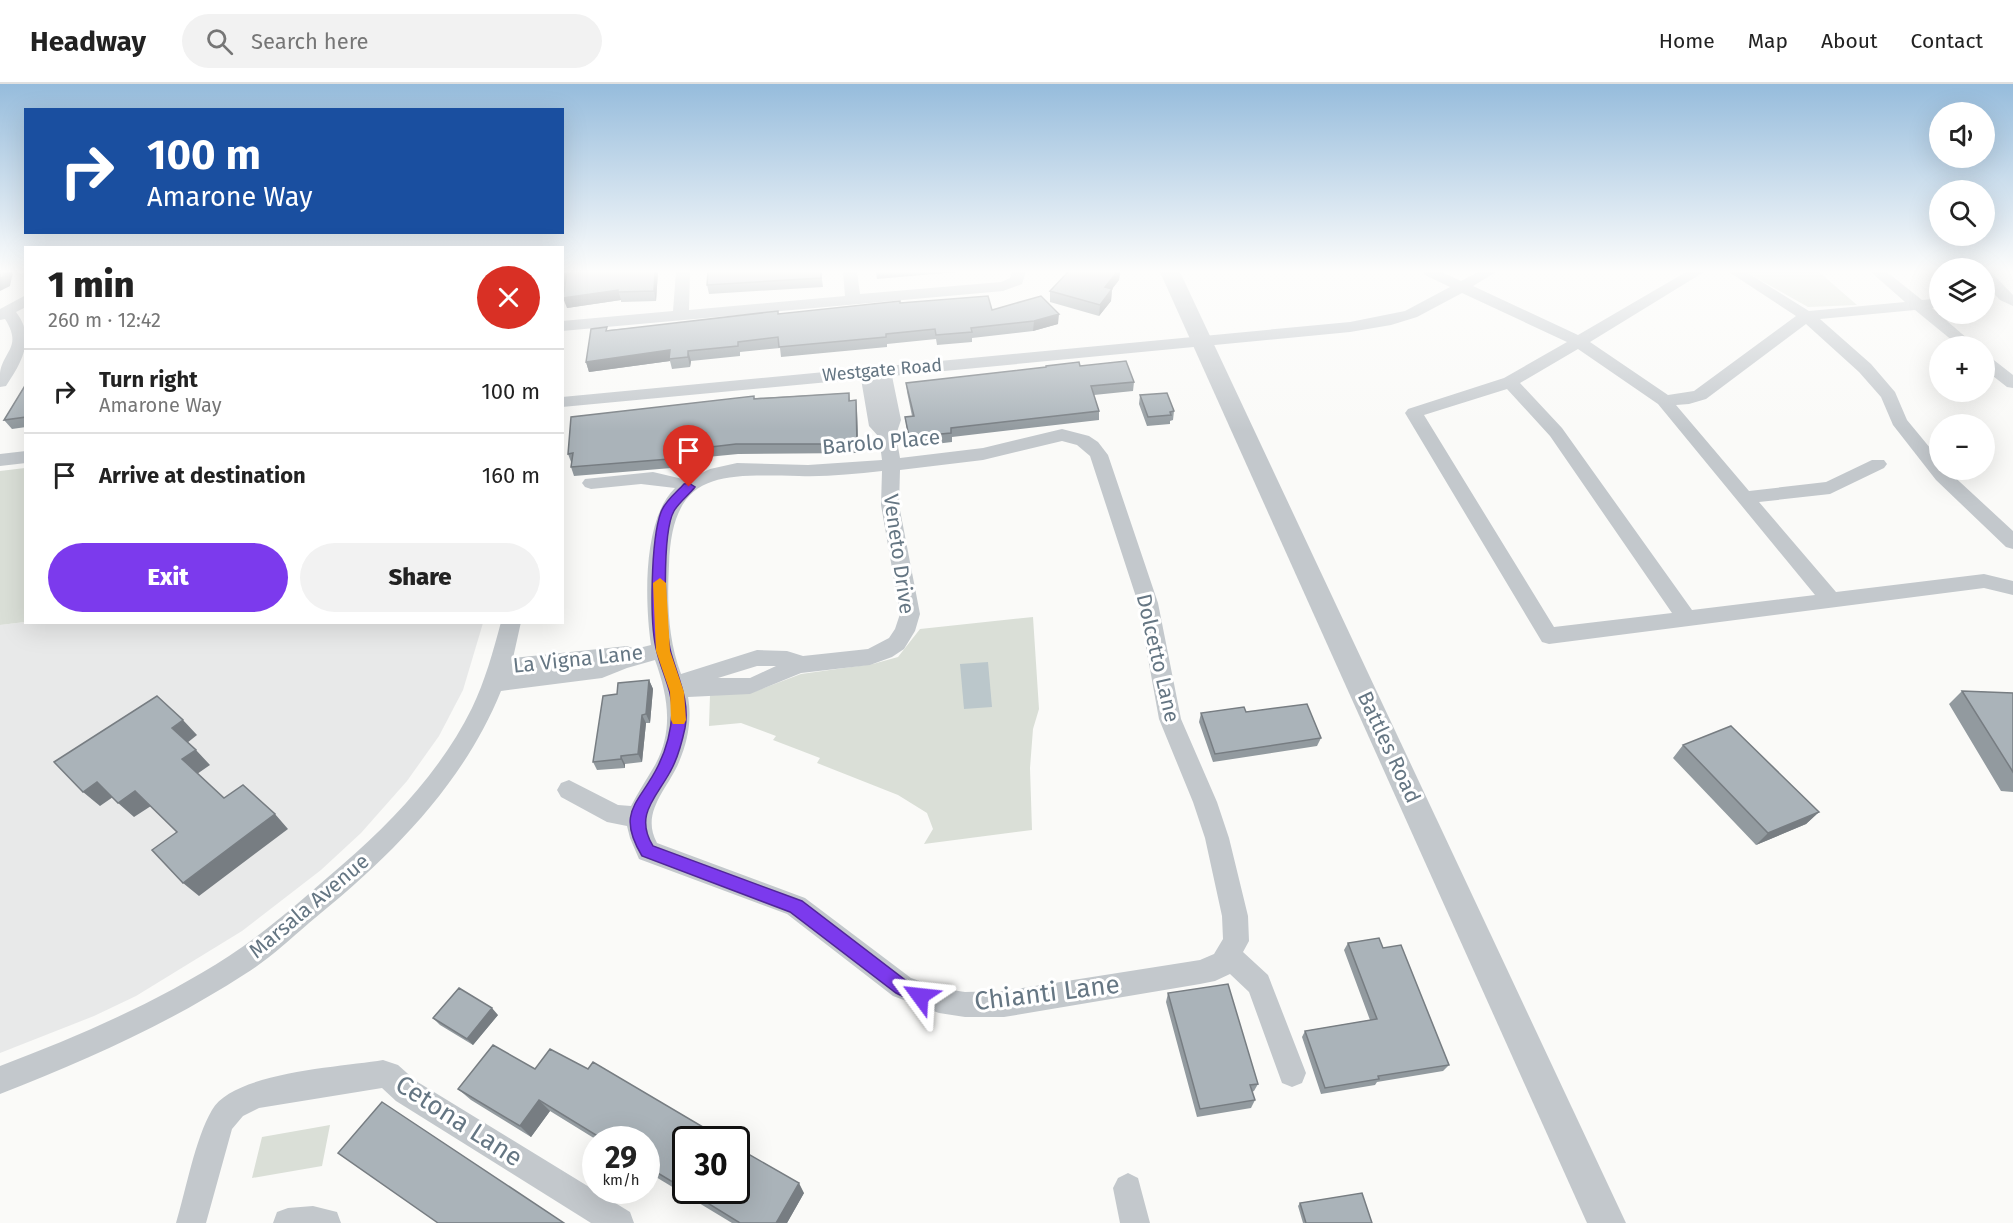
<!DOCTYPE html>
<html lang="en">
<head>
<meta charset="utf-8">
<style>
  body { margin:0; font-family:"Fira Sans",sans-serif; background:#f2f2f2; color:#222; height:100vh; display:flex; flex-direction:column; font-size:22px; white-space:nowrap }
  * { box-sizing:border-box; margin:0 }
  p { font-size:20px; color:#767676 }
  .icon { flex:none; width:33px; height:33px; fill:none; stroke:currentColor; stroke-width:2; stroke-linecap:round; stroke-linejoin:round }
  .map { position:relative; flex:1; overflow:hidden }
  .drawer { position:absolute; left:24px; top:162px; width:540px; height:378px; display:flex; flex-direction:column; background:#fff; border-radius:0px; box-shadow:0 6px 24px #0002 }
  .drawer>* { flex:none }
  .guide { position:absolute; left:24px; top:24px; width:540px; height:126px; border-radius:0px; box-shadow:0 6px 24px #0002; background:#1a4fa0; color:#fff; overflow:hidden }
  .tools { position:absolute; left:1929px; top:18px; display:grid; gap:12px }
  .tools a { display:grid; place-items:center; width:66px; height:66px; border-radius:50%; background:#fff; box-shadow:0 6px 24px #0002; font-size:30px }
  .speed { position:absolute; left:582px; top:1042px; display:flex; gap:12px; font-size:30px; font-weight:700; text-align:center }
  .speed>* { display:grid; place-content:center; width:78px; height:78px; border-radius:50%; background:#fff; box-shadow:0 6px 24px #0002; line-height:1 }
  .speed small { font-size:15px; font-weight:400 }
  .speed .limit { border:3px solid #111; border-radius:9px; background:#fff; color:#111 }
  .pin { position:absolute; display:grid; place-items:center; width:51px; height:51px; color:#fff; margin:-62px -26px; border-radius:50% 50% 50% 0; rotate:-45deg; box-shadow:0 0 6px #0007 }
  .pin .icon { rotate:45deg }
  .me { position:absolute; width:66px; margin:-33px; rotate:300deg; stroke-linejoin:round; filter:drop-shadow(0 0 4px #0008) }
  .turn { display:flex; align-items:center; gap:21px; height:126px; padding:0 24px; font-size:27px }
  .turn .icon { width:78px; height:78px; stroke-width:2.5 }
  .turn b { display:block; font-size:42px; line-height:51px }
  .round { display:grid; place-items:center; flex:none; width:63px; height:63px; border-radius:32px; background:#f2f2f2 }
  .overview { display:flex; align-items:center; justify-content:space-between; height:102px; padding:0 24px }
  h1 { font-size:36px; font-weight:800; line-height:45px }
  .button { display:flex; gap:12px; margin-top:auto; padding:12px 24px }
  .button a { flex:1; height:69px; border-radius:36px; background:#7c3aed; color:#fff; font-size:24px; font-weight:800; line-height:69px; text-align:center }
  .button a+a { background:#f2f2f2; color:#222 }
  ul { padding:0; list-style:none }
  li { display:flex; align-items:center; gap:18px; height:84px; padding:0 24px; border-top:2px solid #e0e0e0 }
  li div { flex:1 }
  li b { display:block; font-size:22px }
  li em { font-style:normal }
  header { display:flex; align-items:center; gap:36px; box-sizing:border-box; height:84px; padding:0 30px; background:#fff; border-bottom:2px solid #e0e0e0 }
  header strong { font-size:28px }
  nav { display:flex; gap:33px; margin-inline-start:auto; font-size:21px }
  .search { width:420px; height:54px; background:#f2f2f2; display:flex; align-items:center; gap:15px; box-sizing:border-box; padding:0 21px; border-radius:33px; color:#767676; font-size:22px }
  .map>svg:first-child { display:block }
  .built { fill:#e8e9e9 }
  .green { fill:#dadfd7 }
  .water { fill:#bbc7cb }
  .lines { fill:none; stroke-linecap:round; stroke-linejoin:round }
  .minor { fill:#c3c8cc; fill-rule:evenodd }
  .tertiary { fill:#c3c8cc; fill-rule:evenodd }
  .wall { fill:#929a9f }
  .shaded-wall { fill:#777d82 }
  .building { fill:#aab3b9; stroke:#777d82; stroke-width:1.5 }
  .route { fill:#7c3aed; stroke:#51269a; stroke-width:1.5 }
  .slow { fill:#f59e0b }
  .labels { text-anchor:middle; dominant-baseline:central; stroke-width:6; stroke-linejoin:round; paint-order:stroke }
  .far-street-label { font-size:18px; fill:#657683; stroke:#fff }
  .street-label { font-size:21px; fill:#657683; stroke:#fff }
  .near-street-label { font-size:26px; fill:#657683; stroke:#fff }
</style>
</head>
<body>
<header>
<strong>Headway</strong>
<div class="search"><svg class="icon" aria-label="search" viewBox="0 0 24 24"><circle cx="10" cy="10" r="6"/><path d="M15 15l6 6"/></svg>Search here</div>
<nav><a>Home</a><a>Map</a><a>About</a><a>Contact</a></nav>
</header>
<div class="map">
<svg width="2013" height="1139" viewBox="0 0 2013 1139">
  <rect width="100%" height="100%" fill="#fafaf8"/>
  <path class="built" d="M25,538L483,539L463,606L439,652L407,697L361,749L321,786L242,847L136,912L94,932L0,969V541Z"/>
  <path class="green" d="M1746,188H1819L1857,221L1808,223Z
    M25,384V538L0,541V387Z
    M1033,533L1039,625L1033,645L1030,684L1032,746L924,760L933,745L927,729L898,711L817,679L820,674L773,656L776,652L741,639L709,642L710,611L753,608L801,590L873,580L898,573L920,545Z
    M330,1041L322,1082L252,1094L262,1053Z"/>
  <path class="water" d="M988,578L992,623L964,625L960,580Z"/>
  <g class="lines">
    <path class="minor" d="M676,188H690L689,226L845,212L843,188H857L860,210L1001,198L1010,194L1012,188H1026L1022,200L1003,207L562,247V237L673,227Z
      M1423,188H1442L1461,197L1478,188H1496L1473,202L1578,251L1686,188H1704L1590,258L1668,311L1694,307L1796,232L1729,188H1746L1809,227L1905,218L1871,188H1887L1922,216L1940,214V224H1932L1976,262H1959L1915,226L1820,235L1871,280L1895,308L1907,336L1940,376V386H1947L2013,447V465L2006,463L1936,396L1893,341L1881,313L1859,288L1806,240L1706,315L1689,320L1676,321L1749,407L1826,398L1872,376H1884L1887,380L1884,384L1830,410L1759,418L1836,508L1984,490L2013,497V511L1984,504L1549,560L1542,558L1405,329L1408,325L1504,294L1567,258L1462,209L1417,233L1391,241L1350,248L892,292L901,336L896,351L900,374L983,364L1062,345L1089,352L1098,358L1108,371L1158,519L1181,635L1217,718L1229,754L1248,832L1249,857L1243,868L1268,891L1306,989L1302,999L1292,1003L1282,999L1249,908L1230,890L1215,897L1200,900L1004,933H965L939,929L893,912L787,830L639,775L630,754L627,742L607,738L561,713L557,706L561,699L569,696L618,721L631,722C638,708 647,695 655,681C674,646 668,612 655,576L627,584L602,594L501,607C462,703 388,775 309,839C288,857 268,876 245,890C168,940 85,977 0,1010V982C79,952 158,918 229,872C269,846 306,812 342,781C393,737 442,685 472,624C485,597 493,568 501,538H521L513,574L627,562L635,565L651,561C645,519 642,436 675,404L641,400L591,405L585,403L582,399L585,395L653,388L687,396L710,385L737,379L808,381L882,376L879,353L869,342L861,295L562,323V313L1350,238L1405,227L1450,203L1425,191ZM1578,265L1658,320L1815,511L1692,526L1562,344L1520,299ZM1507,305L1550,352L1672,529L1554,543L1424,331ZM1062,357L1077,361L1090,372L1138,519L1159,635L1193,718L1205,754L1222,832L1223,855L1214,870L1200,876L1004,907L965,908L939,904L911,894L805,814L657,759C640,728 668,705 679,678C688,657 692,635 688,613L750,610L801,589L870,581L892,573L904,565L915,547L920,530L899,421L900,386L983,376ZM882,387L881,421L900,530L895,545L889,554L868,565L803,572L787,567L757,566L681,590C668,555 667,519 669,481C672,385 721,391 799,392C826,393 854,390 882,387ZM757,582H776L750,594H718Z
      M1984,188H1991L2013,211V222L2000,216L1984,199Z
      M26,211V223L16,228C36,254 22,278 6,302L0,303C0,298 0,293 0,289C3,267 23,263 5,235L0,236V225Z
      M1984,271L1990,273L2013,291V304L2007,303L1984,285Z
      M26,367V379L0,382V370Z
      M383,976L398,981L416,997L630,1128L634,1139H591L396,1017L382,1004L259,1024L243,1032L232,1045L206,1139H176C186,1106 195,1055 212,1026C233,988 342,983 383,976Z
      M1128,1089L1138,1094L1150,1139H1120L1113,1104L1118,1094Z
      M313,1122L337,1128L341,1139H273L277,1128L288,1124Z"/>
    <path class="tertiary" d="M1160,188H1180L1626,1139H1587Z"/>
  </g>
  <path class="wall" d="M562,188H658L656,217L621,218V216L567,224L565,200L562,202Z
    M821,188L823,203L709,210L707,201Z
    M876,188H957L877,195Z
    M1068,188H1120L1119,196L1112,205L1111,217L1099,232L1050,218V207Z
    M900,219L992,226L1058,240L1033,247L972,254V258L937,261L936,255L887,260V263L781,273L780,264L740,268V272L691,277L690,283L672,285L670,277L589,288L586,278L608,246Z
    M1080,282L1134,298L1133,307L1094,311L1099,327V336L952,353V358L910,363L905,333L912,332L907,308L906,299Z
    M26,300V343L12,345L4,336Z
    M849,309L850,317L857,326L858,369L738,370L697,374L696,382L574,392L571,383V378L568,370L755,314Z
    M1140,311L1174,327L1173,336L1170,337V340L1147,342L1139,320Z
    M649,596L653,605L650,639H646L642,678L625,680V684L597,686L593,678L617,610Z
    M1962,607L2013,609V708L2001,707L1949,620Z
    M1246,628L1321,654L1317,662L1213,678L1199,638L1201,629Z
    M1683,661L1819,728L1806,740L1756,761L1673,674Z
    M1348,859L1383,864L1449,981L1443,987L1377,998L1375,1001L1321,1010L1302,953L1305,947L1370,936L1344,866Z
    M1168,909L1258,1000L1254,1007L1252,1008L1255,1016L1251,1024L1197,1033L1166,918Z
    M498,931L473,961L440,941L433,934Z
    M535,985L686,1056V1107H736L804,1109L787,1139H732L646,1087V1056H597L550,1027L531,1053L471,1016L458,1005Z
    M1300,1119L1372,1139H1303L1298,1122Z"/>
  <path class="shaded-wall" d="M4,188H13L10,202L0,207V195Z
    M567,188L570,198L562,202V190Z
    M655,188H658L656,217L654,207Z
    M1117,188H1120L1119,196L1104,215L1105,203Z
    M1112,205L1111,217L1099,232L1100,221Z
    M618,206L621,216L567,224L563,214Z
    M1059,230L1058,240L1033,247L1034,237Z
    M670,266V277L589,288L586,278Z
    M688,267L691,277L690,283L688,273Z
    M856,316L857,326L858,369L857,360Z
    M694,365L697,374L696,382L694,373Z
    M649,596L653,605L650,639L646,630Z
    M642,631L646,639L642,678L638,670Z
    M183,636L197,651L187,659L172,644Z
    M196,666L210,681L197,690L182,675Z
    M621,672L625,680V684L621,675Z
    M97,698L113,713L100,722L83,708Z
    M135,707L151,722L134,733L118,719Z
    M1819,728L1806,740L1756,761L1768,749Z
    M275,730L288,745L199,812L183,799Z
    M492,924L498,931L473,961L467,955Z
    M539,1016L550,1027L531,1053L520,1042Z
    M799,1099L804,1109L787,1139H776Z"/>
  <path class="building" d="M0,188H4L3,193L0,195Z
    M562,188H655L654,207L618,208V206L563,214L567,188L562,190Z
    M708,188H821V194L707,201Z
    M1068,188H1117L1105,203L1112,205L1100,221L1050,207Z
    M988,212L992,226L1041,212L1059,230L1034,237L971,244L972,248L936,251L935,245L886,250V253L779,263L778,253L738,258V262L688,267V273L669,275L670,266L586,278L591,245L607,243L606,247L778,227V230L900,217V219Z
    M1126,277L1134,298L1091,302L1099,327L951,344V349L909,353L905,333L914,332L906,299L1046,283V282L1079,278L1080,282Z
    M26,300V333L4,336Z
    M849,309V317L856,316L857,360H736L694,365V373L571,383L573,369L568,370L571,333L754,312V315Z
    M1167,309L1174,327L1170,328L1171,331L1148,333L1140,311Z
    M649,596L646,630L642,631L638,670L621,672V675L593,678L603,612L617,610L618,599Z
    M1962,607L2013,609V688Z
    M157,612L183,636L172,644L196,666L182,675L224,714L243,701L275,730L183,799L152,766L177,748L135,707L118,719L97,698L83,708L54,678Z
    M1307,620L1321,654L1215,670L1201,629L1244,623L1246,628Z
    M1731,642L1819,728L1768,749L1683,661Z
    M1379,854L1383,864L1401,861L1449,981L1378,992L1379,995L1325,1004L1305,947L1377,935L1348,859Z
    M1228,900L1258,1000L1250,1001L1255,1016L1200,1025L1168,909Z
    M459,904L492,924L467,955L433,934Z
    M493,961L535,985L550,965L588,985L593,978L725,1056H686V1106L646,1082V1056H604L539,1016L520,1042L458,1005Z
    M382,1018L564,1139H438L338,1069Z
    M736,1063L799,1099L776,1139H740L688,1107H736Z
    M1362,1109L1372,1139H1306L1300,1119Z"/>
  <linearGradient id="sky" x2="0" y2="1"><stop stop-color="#96bcdc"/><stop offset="0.54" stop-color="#fdfdfc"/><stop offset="1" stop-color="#fdfdfc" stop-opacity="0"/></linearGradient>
  <rect width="2013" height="347" fill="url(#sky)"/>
  <path class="route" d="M689,399L695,403C689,411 679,418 674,427C662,448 664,545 671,569C678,594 690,617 685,644C682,658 677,676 670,688C656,714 634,731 653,762L802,817L908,898L926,907L929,912L926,918L920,921L896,909L790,828L642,772C615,727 640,719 658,682C666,666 671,647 672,629C673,607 662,589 657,568C649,540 651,455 661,428C665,417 677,408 684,400Z"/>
  <path class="slow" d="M660,494L666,499L670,567L684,608L686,636L684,640H673L671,636L670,608L656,567L653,499Z"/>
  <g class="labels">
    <g class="far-street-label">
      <text transform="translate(882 286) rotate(-5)">Westgate Road</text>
    </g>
    <g class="street-label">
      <text transform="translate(881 358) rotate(-5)">Barolo Place</text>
      <text transform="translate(899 470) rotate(82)">Veneto Drive</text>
      <text transform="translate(1158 574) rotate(77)">Dolcetto Lane</text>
      <text transform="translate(578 575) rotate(-6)">La Vigna Lane</text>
      <text transform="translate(1389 663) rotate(65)">Battles Road</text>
      <text transform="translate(309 822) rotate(-40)">Marsala Avenue</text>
    </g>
    <g class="near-street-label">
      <text transform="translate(1047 909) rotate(-7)">Chianti Lane</text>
      <text transform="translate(459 1037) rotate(33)">Cetona Lane</text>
    </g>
  </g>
</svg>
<div class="tools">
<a><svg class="icon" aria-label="sound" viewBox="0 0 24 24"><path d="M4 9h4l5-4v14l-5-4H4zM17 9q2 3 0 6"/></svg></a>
<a><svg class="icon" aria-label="search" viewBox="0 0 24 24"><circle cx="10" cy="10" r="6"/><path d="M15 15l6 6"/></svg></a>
<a><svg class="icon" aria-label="layers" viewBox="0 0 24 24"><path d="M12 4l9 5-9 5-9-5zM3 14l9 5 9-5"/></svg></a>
<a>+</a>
<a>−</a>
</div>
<div class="speed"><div>29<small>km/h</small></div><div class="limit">30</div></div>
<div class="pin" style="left:689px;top:403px;background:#d93025"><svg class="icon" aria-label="arrive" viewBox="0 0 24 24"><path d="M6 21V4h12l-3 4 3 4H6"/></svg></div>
<svg class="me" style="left:920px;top:912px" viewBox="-20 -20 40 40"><path d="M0-17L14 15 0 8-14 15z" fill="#7c3aed" stroke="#fff" stroke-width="4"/></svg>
<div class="guide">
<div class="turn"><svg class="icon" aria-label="right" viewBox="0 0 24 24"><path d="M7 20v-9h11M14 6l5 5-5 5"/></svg><div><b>100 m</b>Amarone Way</div></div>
</div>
<section class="drawer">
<div class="overview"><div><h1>1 min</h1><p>260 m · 12:42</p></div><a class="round" style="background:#d93025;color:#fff"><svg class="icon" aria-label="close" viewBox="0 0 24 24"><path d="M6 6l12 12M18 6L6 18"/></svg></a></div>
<ul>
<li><svg class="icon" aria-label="right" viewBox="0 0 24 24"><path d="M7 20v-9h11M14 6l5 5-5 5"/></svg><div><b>Turn right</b><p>Amarone Way</p></div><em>100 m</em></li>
<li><svg class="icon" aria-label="arrive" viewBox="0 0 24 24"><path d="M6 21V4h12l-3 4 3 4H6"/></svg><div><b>Arrive at destination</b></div><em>160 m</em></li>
</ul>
<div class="button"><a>Exit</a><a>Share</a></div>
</section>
</div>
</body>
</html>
